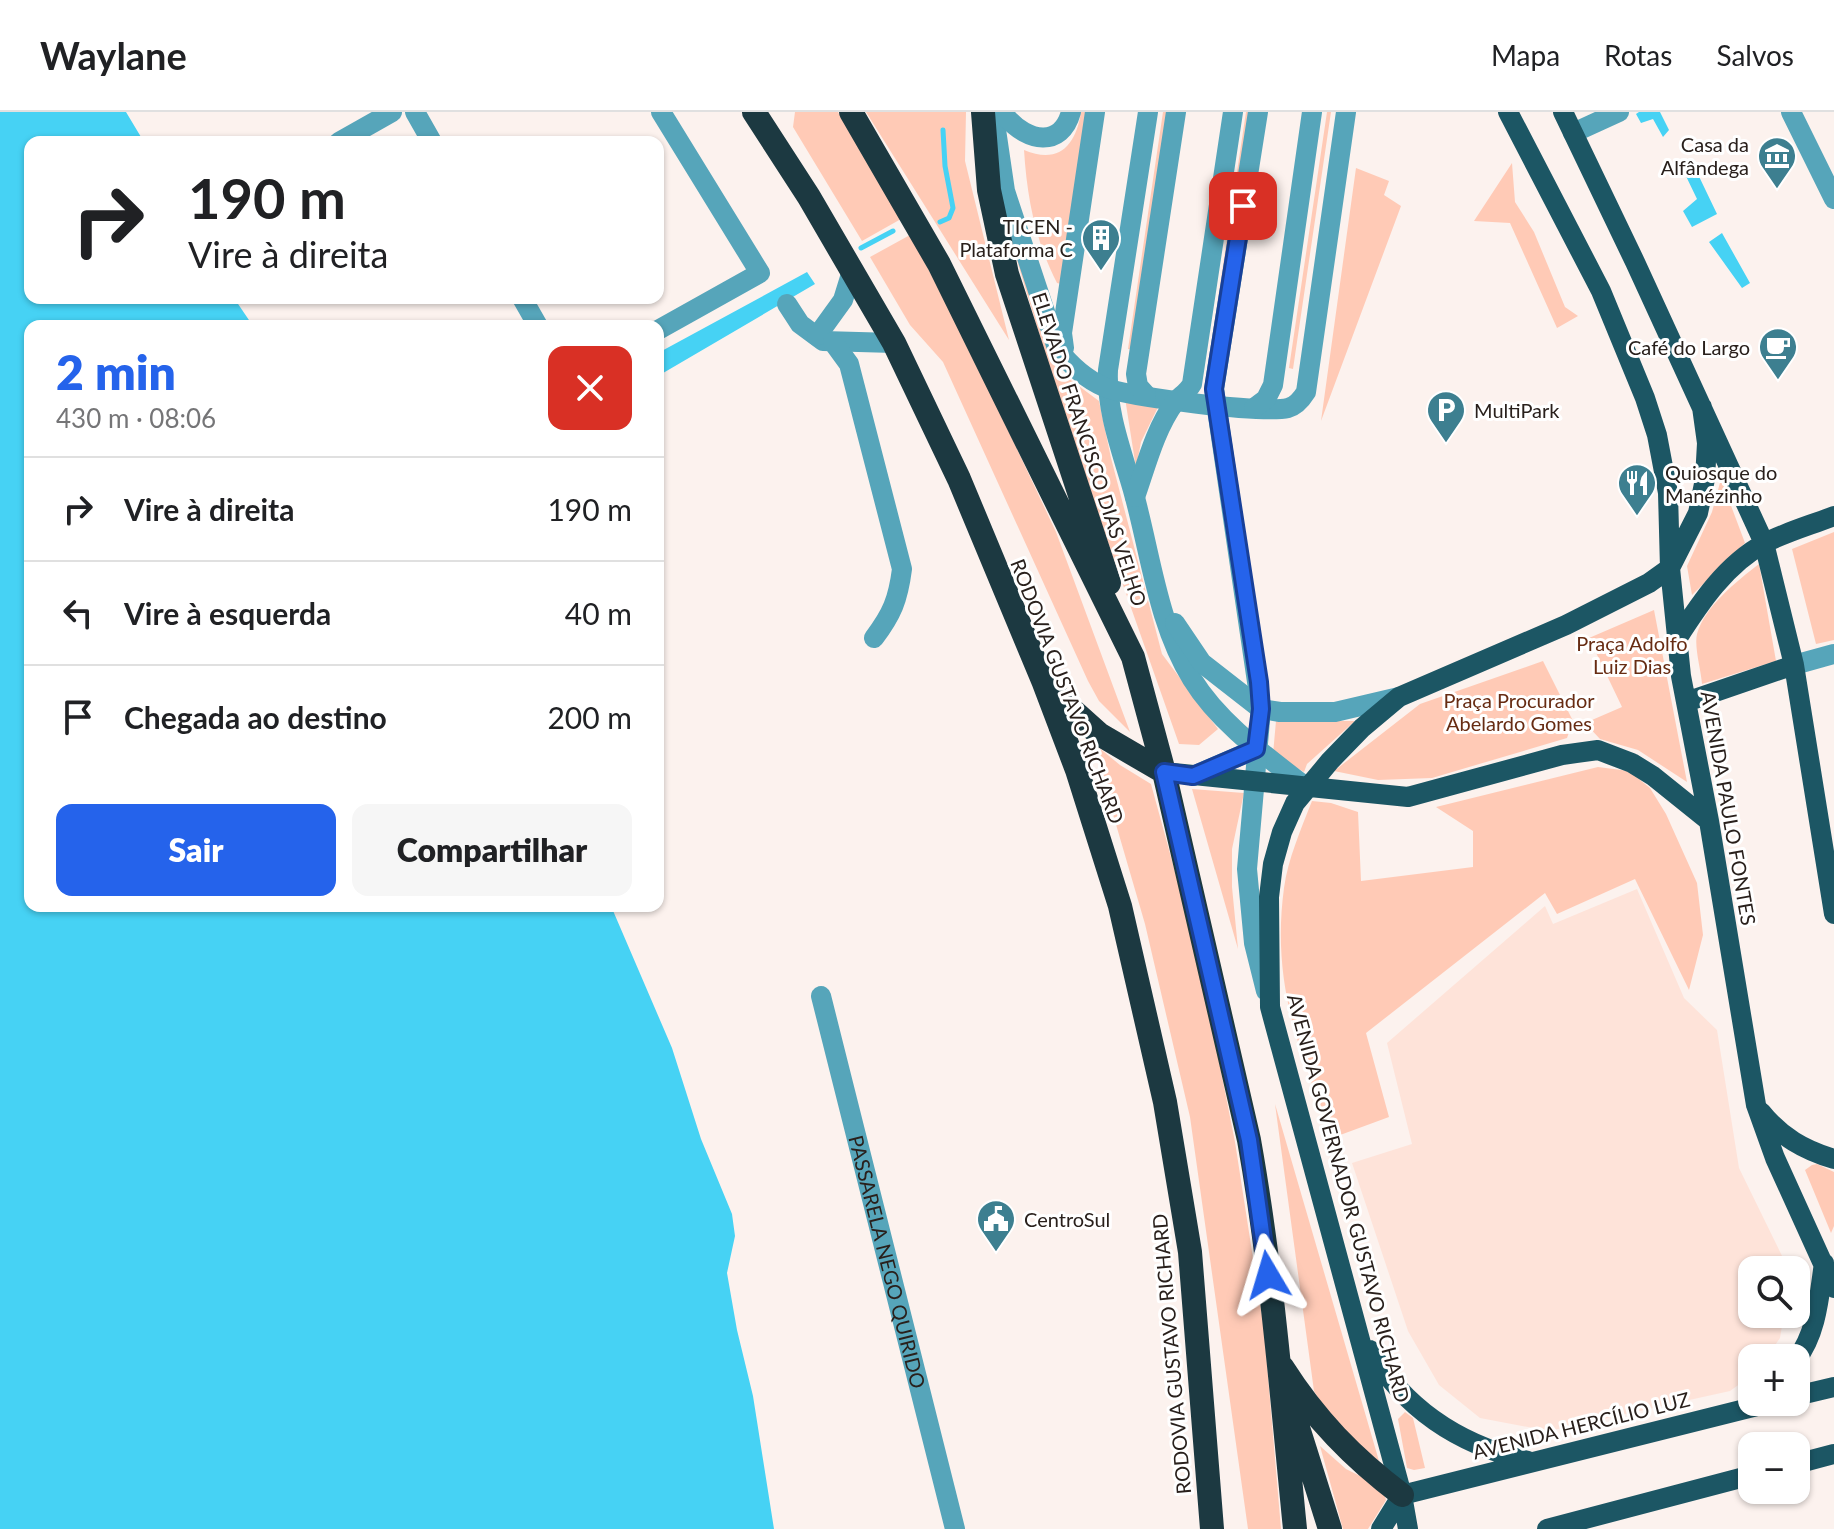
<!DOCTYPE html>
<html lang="pt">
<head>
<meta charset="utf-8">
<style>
  body { margin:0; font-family:Lato,sans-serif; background:#f6f6f6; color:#202124; height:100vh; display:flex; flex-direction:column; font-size:30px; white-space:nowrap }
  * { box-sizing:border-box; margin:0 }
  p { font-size:26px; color:#757577 }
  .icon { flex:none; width:44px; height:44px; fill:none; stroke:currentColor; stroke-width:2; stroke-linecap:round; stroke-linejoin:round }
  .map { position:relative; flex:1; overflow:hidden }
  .drawer { position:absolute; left:24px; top:208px; width:640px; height:592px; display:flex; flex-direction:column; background:#fff; border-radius:16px; box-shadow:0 2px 6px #0004 }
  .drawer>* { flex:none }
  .hud { position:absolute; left:24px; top:24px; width:640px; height:168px; border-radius:16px; box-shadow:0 2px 6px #0004; background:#fff; color:#202124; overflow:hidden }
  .controls { position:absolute; left:1738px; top:1144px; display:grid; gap:16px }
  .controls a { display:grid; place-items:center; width:72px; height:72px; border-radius:16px; background:#fff; box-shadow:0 2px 6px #0004; font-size:40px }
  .pin { position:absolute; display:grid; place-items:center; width:68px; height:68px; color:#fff; margin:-34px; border-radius:16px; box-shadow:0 4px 12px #0006 }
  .me { position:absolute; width:88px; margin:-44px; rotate:353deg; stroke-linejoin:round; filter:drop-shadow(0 0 6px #0008) }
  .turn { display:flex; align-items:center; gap:28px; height:168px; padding:0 32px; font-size:36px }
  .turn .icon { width:104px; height:104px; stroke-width:2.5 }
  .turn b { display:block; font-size:56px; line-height:68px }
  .round { display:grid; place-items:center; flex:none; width:84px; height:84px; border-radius:16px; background:#f6f6f6 }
  .head { display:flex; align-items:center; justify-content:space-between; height:136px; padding:0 32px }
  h1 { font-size:48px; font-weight:800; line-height:60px; color:#2563eb }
  .primary-button { display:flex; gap:16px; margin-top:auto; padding:16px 32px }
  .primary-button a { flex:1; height:92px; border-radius:16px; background:#2563eb; color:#fff; font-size:32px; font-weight:800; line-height:92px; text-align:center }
  .primary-button a+a { background:#f6f6f6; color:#202124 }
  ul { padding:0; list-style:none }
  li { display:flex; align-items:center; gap:24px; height:104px; padding:0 32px; border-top:2px solid #e0e0e0 }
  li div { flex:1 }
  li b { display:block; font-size:30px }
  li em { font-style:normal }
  header { display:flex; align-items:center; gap:48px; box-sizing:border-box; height:112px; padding:0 40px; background:#fff; border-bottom:2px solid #e0e0e0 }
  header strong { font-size:38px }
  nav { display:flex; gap:44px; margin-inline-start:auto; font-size:28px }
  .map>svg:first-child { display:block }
  .built { fill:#fee3d9 }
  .green { fill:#ffcab6 }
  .water { fill:#46d2f4 }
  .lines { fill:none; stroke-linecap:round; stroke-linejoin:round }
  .stream { stroke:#46d2f4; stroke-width:5 }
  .minor { stroke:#56a5ba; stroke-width:20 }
  .major { stroke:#1c5664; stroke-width:20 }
  .highway { stroke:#1c3941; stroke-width:24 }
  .route-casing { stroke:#184099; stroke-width:20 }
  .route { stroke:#2563eb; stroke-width:14 }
  .labels { text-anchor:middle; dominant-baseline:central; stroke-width:6; stroke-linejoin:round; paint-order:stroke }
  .poi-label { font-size:20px; fill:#29201c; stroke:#fff; text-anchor:end }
  .street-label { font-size:20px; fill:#29201c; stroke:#fff }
  .park-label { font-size:20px; fill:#672c13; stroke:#fff }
</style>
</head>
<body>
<header>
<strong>Waylane</strong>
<nav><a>Mapa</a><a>Rotas</a><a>Salvos</a></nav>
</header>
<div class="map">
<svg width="1834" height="1417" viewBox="0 0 1834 1417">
  <rect width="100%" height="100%" fill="#fcf2ee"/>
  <path class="built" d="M1637,777L1684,886L1717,918L1739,1056L1785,1150V1158H1752V1202H1784L1780,1226L1766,1246H1752V1263L1730,1279L1549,1319L1480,1306L1439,1273L1408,1219L1352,1051L1412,1032L1387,931L1545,794L1553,812Z"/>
  <path class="green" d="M795,0H838L901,107L862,129L793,15Z
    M866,0H966L965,49L1009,228Z
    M1081,0H1086L1061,172L1057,171C1035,128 1027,85 1024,38C1059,53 1076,33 1081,0Z
    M1163,0H1169L1134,238L1128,237Z
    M1246,0H1252L1214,247L1209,246Z
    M1327,0H1331L1293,257L1289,256Z
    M1512,51L1515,90L1534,120L1565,195L1578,204L1557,216L1510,111L1474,109Z
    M1356,56L1389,69L1384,83L1401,94L1321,309Z
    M999,89L1060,260L1099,289L1111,346L1162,542L1218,617L1199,633L1179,632L1066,311Z
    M910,123L959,214L1056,420L1130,620L1099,589L1088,569L943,250L910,213L870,145Z
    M1125,286L1159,293L1141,330L1136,356Z
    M1721,367L1745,431L1692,483L1687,454L1712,400Z
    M1834,420V528L1816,532L1792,437Z
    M1759,452L1776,549L1702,572C1701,558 1694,535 1697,522C1705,494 1737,469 1759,452Z
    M1654,498L1687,670L1638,638L1600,627L1585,611L1622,595L1589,526Z
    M1543,549L1573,609L1567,626L1432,666L1378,668L1334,659L1420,592Z
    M1276,609H1355L1307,652L1304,660L1273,642Z
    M1092,630L1120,653L1151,672L1198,844L1235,1030L1264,1217L1281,1417H1248L1190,1005L1145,812Z
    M1598,655L1629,659L1650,676L1666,702L1697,771L1703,823L1689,878L1635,767L1557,802L1545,781L1366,921L1389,1005L1332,1026C1300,940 1271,872 1284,776C1288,747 1301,717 1312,689L1331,691L1358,700L1361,769L1473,755V719L1436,695Z
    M1192,677L1244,681L1232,737V775L1238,837Z
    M1275,992L1379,1349C1349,1328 1333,1310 1314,1279Z
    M1817,1052L1834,1060V1114L1831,1121L1805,1058L1812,1053Z
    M1405,1300L1413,1306L1425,1356L1414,1358L1407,1356L1398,1307Z
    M1320,1334L1346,1357L1382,1375L1386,1388L1368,1417H1343Z"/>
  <path class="water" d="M0,0H126L144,30H30V186H234L253,214H30V794H611L672,936L701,1027L732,1102L735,1124L727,1161L737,1218L753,1284L774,1417H0Z
    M1639,0H1660L1669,18L1663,25L1653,7L1641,11L1636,2Z
    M1694,54L1717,102L1692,115L1683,99L1697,87L1684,60Z
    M1722,121L1750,171L1742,176L1709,130Z
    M807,160L815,172L658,264V241Z"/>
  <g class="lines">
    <path class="stream" d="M940,110L949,106L953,96L945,54L943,18
      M861,136L893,119"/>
    <g class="minor">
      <path d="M415,0L432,30"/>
      <path d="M1148,0L1108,258C1106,301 1123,342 1134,382C1151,444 1158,512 1192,567C1219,611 1266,644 1306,675"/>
      <path d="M1258,0L1214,277L1261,597L1247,757L1254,831L1266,879"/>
      <path d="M1791,0L1834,87"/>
      <path d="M994,4L1005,79L1057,236C1070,253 1084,266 1104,275C1127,285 1264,302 1288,296C1296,294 1301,288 1306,280L1346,0"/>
      <path d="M1007,6C1027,29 1061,37 1071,0"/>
      <path d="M1573,21L1619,0"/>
      <path d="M339,30L392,0"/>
      <path d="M522,186L538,214"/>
      <path d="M787,192L800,212L823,229L894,231"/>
      <path d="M658,218L760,161L661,0"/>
      <path d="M817,224L843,188L852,159"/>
      <path d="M833,230L849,252L902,457C898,488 892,502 874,526"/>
      <path d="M1064,236L1062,221L1095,0"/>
      <path d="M1146,283L1138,274L1136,262L1176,0"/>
      <path d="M1254,296L1266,287L1273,273L1312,0"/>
      <path d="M1135,385C1146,354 1155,317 1175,290C1181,283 1187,281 1192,272L1233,0"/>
      <path d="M1175,511L1202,551L1261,597L1280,600H1335L1399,585"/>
      <path d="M1794,553L1834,542"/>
      <path d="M1193,664L1256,637"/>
      <path id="s1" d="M821,884L955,1417"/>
    </g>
    <path class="major" d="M1508,0L1601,179L1645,286L1657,323L1668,381L1670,456L1681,564L1709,709L1756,993L1775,1046L1834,1176
      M1563,0L1635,150L1764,431L1794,553L1834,802
      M1677,527C1700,491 1726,452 1765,431C1786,420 1811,413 1834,404
      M1686,590L1794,553
      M1164,660L1408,685L1562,643L1598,638L1632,651L1653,664L1709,709
      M1761,1000C1781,1025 1804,1038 1834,1047
      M1370,1238C1406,1299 1460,1333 1528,1349
      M1796,1248C1817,1221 1819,1185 1824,1151
      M1796,1284L1834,1275
      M1796,1352L1834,1342
      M1402,1383L1773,1290
      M1381,1417L1402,1383
      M1408,1417L1402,1383L1270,895L1269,785L1273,752L1282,720L1295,691L1330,649L1362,616L1399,585L1566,513L1649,471L1670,456L1698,401L1705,367L1707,331L1702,295
      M1547,1417L1752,1363"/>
    <path class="highway" d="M754,0L809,85L894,231L959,367L1044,571L1077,658L1120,794L1165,990L1190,1140L1212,1417
      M851,0L939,152L1133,545L1164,660L1249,1028C1272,1157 1282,1287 1295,1417
      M983,0L989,78L1007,162L1109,471
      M1051,579L1099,622L1164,660
      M1282,1255C1315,1307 1353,1346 1402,1383
      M1295,1306L1330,1417"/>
  </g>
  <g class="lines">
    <g class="route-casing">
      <path id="route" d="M1243,94L1214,277L1259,570L1261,597L1256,637L1193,664L1164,660L1249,1028L1268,1163"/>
    </g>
    <use href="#route" class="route"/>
  </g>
  <defs>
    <g id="museum-pin" transform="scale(2)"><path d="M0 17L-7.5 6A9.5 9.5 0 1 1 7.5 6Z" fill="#3d7f90" stroke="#fff"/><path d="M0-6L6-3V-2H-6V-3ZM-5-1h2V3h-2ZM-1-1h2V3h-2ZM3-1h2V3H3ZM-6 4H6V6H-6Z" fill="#fff"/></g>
    <g id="building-pin" transform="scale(2)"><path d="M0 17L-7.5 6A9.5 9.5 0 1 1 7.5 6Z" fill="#3d7f90" stroke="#fff"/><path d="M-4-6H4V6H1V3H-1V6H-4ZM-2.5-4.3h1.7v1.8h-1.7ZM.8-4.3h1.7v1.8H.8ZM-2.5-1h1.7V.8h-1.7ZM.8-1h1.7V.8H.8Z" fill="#fff"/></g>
    <g id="cafe-pin" transform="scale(2)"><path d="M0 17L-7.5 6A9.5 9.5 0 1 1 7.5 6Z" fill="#3d7f90" stroke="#fff"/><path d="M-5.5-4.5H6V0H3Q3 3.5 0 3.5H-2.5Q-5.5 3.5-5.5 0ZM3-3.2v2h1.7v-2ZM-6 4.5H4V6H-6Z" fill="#fff"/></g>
    <g id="parking-pin" transform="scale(2)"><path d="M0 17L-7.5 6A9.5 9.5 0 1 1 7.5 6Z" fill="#3d7f90" stroke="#fff"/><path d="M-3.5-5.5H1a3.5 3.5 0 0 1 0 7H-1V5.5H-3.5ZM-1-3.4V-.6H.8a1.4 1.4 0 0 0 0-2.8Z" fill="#fff"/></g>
    <g id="restaurant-pin" transform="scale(2)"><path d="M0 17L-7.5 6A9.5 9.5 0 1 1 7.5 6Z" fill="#3d7f90" stroke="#fff"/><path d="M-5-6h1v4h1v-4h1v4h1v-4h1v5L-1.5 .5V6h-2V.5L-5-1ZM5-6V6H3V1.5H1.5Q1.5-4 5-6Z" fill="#fff"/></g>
    <g id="civic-pin" transform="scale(2)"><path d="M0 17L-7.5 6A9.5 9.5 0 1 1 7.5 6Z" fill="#3d7f90" stroke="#fff"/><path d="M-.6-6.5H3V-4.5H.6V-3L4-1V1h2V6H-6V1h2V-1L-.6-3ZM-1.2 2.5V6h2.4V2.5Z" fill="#fff"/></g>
  </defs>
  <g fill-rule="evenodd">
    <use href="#museum-pin" x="1777" y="44"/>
    <use href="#building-pin" x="1101" y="126"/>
    <use href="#cafe-pin" x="1778" y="235"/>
    <use href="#parking-pin" x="1446" y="298"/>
    <use href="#restaurant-pin" x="1637" y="371"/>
    <use href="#civic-pin" x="996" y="1107"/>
  </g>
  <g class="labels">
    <g class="poi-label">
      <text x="1749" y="32">Casa da<tspan x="1749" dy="23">Alfândega</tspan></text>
      <text x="1073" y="114">TICEN -<tspan x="1073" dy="23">Plataforma C</tspan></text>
      <text x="1750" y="235">Café do Largo</text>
      <text x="1474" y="298" text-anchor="start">MultiPark</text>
      <text x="1665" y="360" text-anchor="start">Quiosque do<tspan x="1665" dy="23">Manézinho</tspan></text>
      <text x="1024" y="1107" text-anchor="start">CentroSul</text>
    </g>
    <g class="street-label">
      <text transform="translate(1090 337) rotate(72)">ELEVADO FRANCISCO DIAS VELHO</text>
      <text transform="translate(1068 579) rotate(69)">RODOVIA GUSTAVO RICHARD</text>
      <text transform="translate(1729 696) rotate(80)">AVENIDA PAULO FONTES</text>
      <text transform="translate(1349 1086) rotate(75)">AVENIDA GOVERNADOR GUSTAVO RICHARD</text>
      <text stroke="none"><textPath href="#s1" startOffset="274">PASSARELA NEGO QUIRIDO</textPath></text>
      <text transform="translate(1171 1242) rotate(-95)">RODOVIA GUSTAVO RICHARD</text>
      <text transform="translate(1581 1313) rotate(-14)">AVENIDA HERCÍLIO LUZ</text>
    </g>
    <g class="park-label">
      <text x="1632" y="531">Praça Adolfo<tspan x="1632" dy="23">Luiz Dias</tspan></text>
      <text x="1519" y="588">Praça Procurador<tspan x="1519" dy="23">Abelardo Gomes</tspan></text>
    </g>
  </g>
</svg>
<div class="controls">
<a><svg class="icon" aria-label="search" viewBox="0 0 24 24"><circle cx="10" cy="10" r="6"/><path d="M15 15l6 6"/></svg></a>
<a>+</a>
<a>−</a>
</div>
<div class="pin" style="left:1243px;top:94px;background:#d93025"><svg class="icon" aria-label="arrive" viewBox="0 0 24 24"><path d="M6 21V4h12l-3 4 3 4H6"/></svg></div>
<svg class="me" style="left:1268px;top:1163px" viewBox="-20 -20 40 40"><path d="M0-17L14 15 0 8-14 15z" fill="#2563eb" stroke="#fff" stroke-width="4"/></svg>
<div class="hud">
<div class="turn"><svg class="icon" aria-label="right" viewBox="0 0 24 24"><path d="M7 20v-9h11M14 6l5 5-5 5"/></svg><div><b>190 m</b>Vire à direita</div></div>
</div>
<section class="drawer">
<div class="head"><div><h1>2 min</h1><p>430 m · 08:06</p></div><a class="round" style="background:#d93025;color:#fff"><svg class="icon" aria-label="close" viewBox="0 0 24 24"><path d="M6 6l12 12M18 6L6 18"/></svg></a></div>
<ul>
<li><svg class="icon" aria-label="right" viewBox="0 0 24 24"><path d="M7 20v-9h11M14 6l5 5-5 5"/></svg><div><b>Vire à direita</b></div><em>190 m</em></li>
<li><svg class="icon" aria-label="left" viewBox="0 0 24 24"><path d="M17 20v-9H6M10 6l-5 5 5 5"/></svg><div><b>Vire à esquerda</b></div><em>40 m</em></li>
<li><svg class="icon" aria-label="arrive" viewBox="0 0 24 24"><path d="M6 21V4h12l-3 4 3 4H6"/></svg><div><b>Chegada ao destino</b></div><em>200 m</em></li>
</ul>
<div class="primary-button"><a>Sair</a><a>Compartilhar</a></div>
</section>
</div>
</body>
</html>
